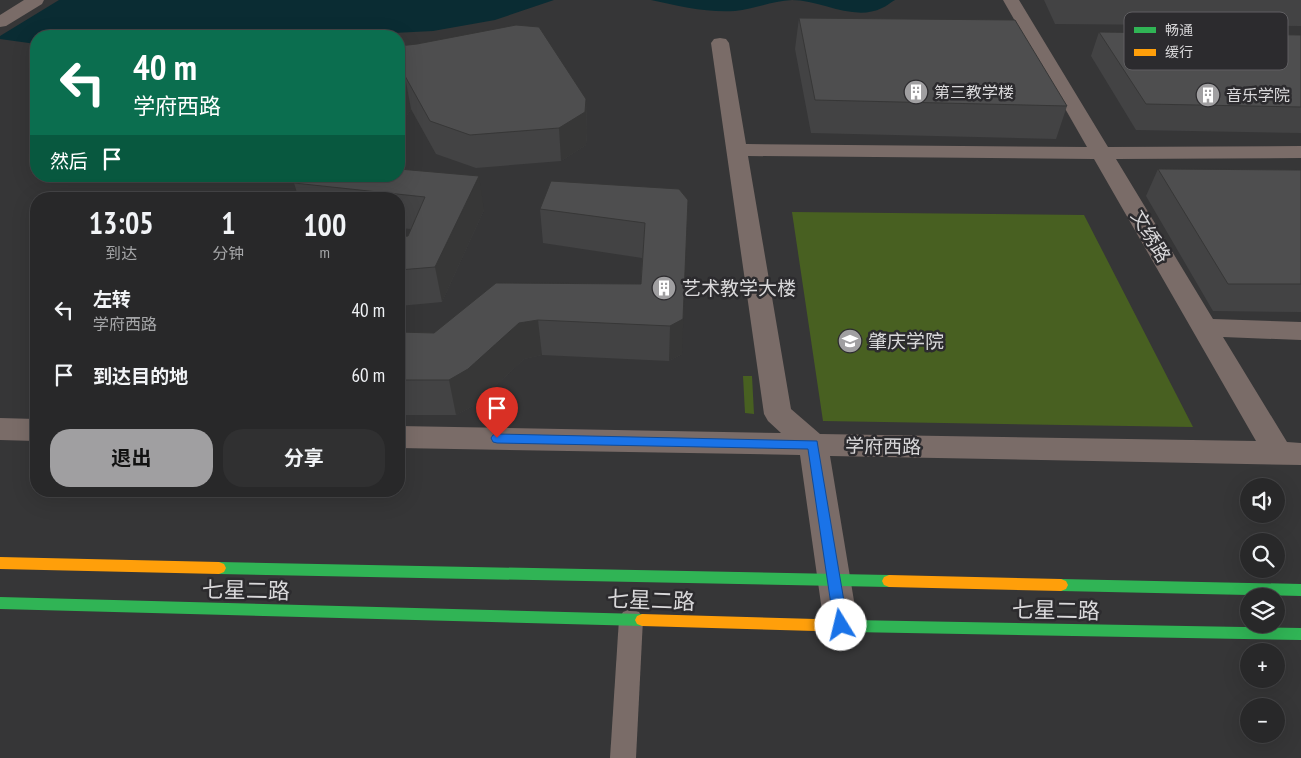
<!DOCTYPE html>
<html lang="zh">
<head>
<meta charset="utf-8">
<style>
  body { margin:0; font-family:"PT Sans Narrow","Noto Sans SC",sans-serif; background:#303031; color:#f1f3f6; height:100vh; display:flex; flex-direction:column; font-size:19px; white-space:nowrap }
  * { box-sizing:border-box; margin:0 }
  p { font-size:16px; color:#a5a6a8 }
  .icon { flex:none; width:28px; height:28px; fill:none; stroke:currentColor; stroke-width:2; stroke-linecap:round; stroke-linejoin:round }
  .map { position:relative; flex:1; overflow:hidden }
  .details { position:absolute; left:30px; top:192px; width:375px; height:305px; display:flex; flex-direction:column; background:#282829; border-radius:20px; box-shadow:0 5px 20px #0002,0 0 0 1px #444446 }
  .details>* { flex:none }
  .hud { position:absolute; left:30px; top:30px; width:375px; height:152px; border-radius:20px; box-shadow:0 5px 20px #0002,0 0 0 1px #444446; background:#0b6e4f; color:#fff; overflow:hidden }
  .fabs { position:absolute; left:1240px; top:478px; display:grid; gap:10px }
  .fabs a { display:grid; place-items:center; width:45px; height:45px; border-radius:50%; background:#282829; box-shadow:0 5px 20px #0002,0 0 0 1px #444446; font-size:25px }
  .pin { position:absolute; display:grid; place-items:center; width:42px; height:42px; color:#fff; margin:-51px -21px; border-radius:50% 50% 50% 0; rotate:-45deg; box-shadow:0 0 5px #0007 }
  .pin .icon { rotate:45deg }
  .me { position:absolute; width:55px; margin:-28px; rotate:351deg; stroke-linejoin:round; filter:drop-shadow(0 0 4px #0008) }
  .turn { display:flex; align-items:center; gap:18px; height:105px; padding:0 20px; font-size:22px }
  .turn .icon { width:65px; height:65px; stroke-width:2.5 }
  .turn b { display:block; font-size:35px; line-height:42px }
  .then { display:flex; align-items:center; height:48px; padding:0 20px; background:#0003; gap:10px; font-size:19px }
  .eta { display:flex; justify-content:space-evenly; align-items:center; height:85px; text-align:center }
  .eta b { font-size:30px; font-weight:700; line-height:35px }
  .action { display:flex; gap:10px; margin-top:auto; padding:10px 20px }
  .action a { flex:1; height:58px; border-radius:20px; background:#a09fa1; color:#111; font-size:20px; font-weight:700; line-height:58px; text-align:center }
  .action a+a { background:#303031; color:#f1f3f6 }
  ul { padding:0; list-style:none }
  li { display:flex; align-items:center; gap:15px; height:65px; padding:0 20px }
  li div { flex:1 }
  li b { display:block; font-size:19px }
  li em { font-style:normal }
  .map>svg:first-child { display:block }
  .green { fill:#486021 }
  .water { fill:#0a2c33 }
  .lines { fill:none; stroke-linecap:round; stroke-linejoin:round }
  .lane { fill:#7a6c68; fill-rule:evenodd }
  .street { fill:#7a6c68; fill-rule:evenodd }
  .fast { fill:#30b455; fill-rule:evenodd }
  .slow { fill:#ff9f0a; fill-rule:evenodd }
  .wall { fill:#434344 }
  .shaded-wall { fill:#373737 }
  .building { fill:#4e4e4f; stroke:#373737 }
  .route { fill:#1a73e8; stroke:#114b97 }
  .labels { text-anchor:middle; dominant-baseline:central; stroke-width:5; stroke-linejoin:round; paint-order:stroke }
  .far-poi-label { font-size:16px; fill:#d9d8da; stroke:#2c2b2e; text-anchor:start }
  .street-label { font-size:19px; fill:#d9d8da; stroke:#2c2b2e }
  .poi-label { font-size:19px; fill:#d9d8da; stroke:#2c2b2e; text-anchor:start }
  .near-street-label { font-size:22px; fill:#d9d8da; stroke:#2c2b2e }
  .key { fill:#2c2b2e; stroke:#605f62; stroke-width:1 }
  .key-label { font-size:14px; fill:#d9d8da }
</style>
</head>
<body>
<div class="map">
<svg width="1301" height="758" viewBox="0 0 1301 758">
  <rect width="100%" height="100%" fill="#363637"/>
  <path class="green" d="M792,212L1084,215L1193,427L823,421Z
    M743,376H752L754,414L745,413Z"/>
  <path class="water" d="M59,0H554L495,20L433,31L334,36H36V44L0,39V36Z
    M651,0H895C891,2 887,6 882,8C854,22 821,0 792,0C772,1 754,9 735,11C707,13 679,6 651,0Z"/>
  <g class="lines">
    <path class="lane" d="M631,609L639,612L643,619L636,758H610L619,619L623,612Z"/>
    <path class="street" d="M24,0H44L42,4L6,26L0,27V15Z
      M1003,0H1019L1108,147L1301,146V158L1116,159L1213,319L1301,322V340L1223,337L1287,442L1301,443V465L830,456L858,625L853,636L841,640L829,636L824,625L800,455L399,448V426L781,433L768,421L764,414L711,43L714,39L720,38L726,39L729,43L746,144L1087,147ZM748,156L1094,159L1256,441L820,434L791,409Z
      M0,418L36,419V441L0,440Z"/>
    <path class="fast" d="M219,562L889,575L894,577L896,581L894,585L889,587L219,574L214,572L212,568L214,564Z
      M1061,579L1301,584V596L1061,591L1056,589L1054,585L1056,581Z
      M0,597L642,614L647,616L649,620L647,624L642,626L0,609Z
      M851,620L1301,628V640L851,632L846,630L844,626L846,622Z"/>
    <path class="slow" d="M0,557L219,562L224,564L226,568L224,572L219,574L0,569Z
      M889,575L1061,579L1066,581L1068,585L1066,589L1061,591L889,587L884,585L882,581L884,577Z
      M642,614L851,620L856,622L858,626L856,630L851,632L642,626L637,624L635,620L637,616Z"/>
  </g>
  <path class="wall" d="M1044,0H1301V26L1055,24Z
    M799,18L1067,106L1056,139L811,133L795,49Z
    M1099,32L1301,35V133L1136,130L1091,56Z
    M399,46L586,99L587,132L586,145L561,161L476,168L436,154L411,109L399,128Z
    M1158,169L1301,170V312L1213,311L1146,196Z
    M399,176L484,210L442,302L399,306V237L408,236L411,229L399,228V199H299L294,183Z
    M679,189L682,354L669,361L542,355L524,359L475,405L456,415H399V332L434,333L641,284L642,258L543,243L540,209Z"/>
  <path class="shaded-wall" d="M405,76L411,109L399,128V85Z
    M586,99L587,132L586,145L561,161L559,128Z
    M479,176L484,210L442,302L435,267Z
    M688,200L682,354L669,361L670,326Z
    M538,320L542,355L524,359L475,405L456,415L449,380L519,323Z"/>
  <path class="building" d="M799,18L1015,20L1067,106L815,100Z
    M516,25L539,27L586,99L585,112L559,128L470,135L430,121L405,76L399,85V46L417,44Z
    M1099,32L1301,35V107L1146,104Z
    M399,169L479,176L435,267L399,270V237L408,236L425,197L294,183L296,176H399Z
    M1158,169L1301,170V284H1228Z
    M551,181L679,189L688,200L683,319L670,326L538,320L519,323L468,369L449,380H399V332L434,333L496,283L641,284L645,223L540,209Z"/>
  <path class="route" d="M497,434L817,441L848,625L846,629L841,631L836,629L834,625L808,449L497,443L493,442L491,438L493,435Z"/>
  <defs>
    <g id="building-disc" transform="scale(1.25)"><circle r="9.5" fill="#a09fa1" stroke="#2c2b2e"/><path d="M-4-6H4V6H1V3H-1V6H-4ZM-2.5-4.3h1.7v1.8h-1.7ZM.8-4.3h1.7v1.8H.8ZM-2.5-1h1.7V.8h-1.7ZM.8-1h1.7V.8H.8Z" fill="#fff"/></g>
    <g id="university-disc" transform="scale(1.25)"><circle r="9.5" fill="#a09fa1" stroke="#2c2b2e"/><path d="M0-5L7-2L0 1L-7-2ZM-4 1L0 2.5L4 1V4Q0 6-4 4Z" fill="#fff"/></g>
  </defs>
  <g fill-rule="evenodd">
    <use href="#building-disc" x="916" y="92"/>
    <use href="#building-disc" x="1208" y="95"/>
    <use href="#building-disc" x="664" y="288"/>
    <use href="#university-disc" x="850" y="341"/>
  </g>
  <g class="labels">
    <g class="far-poi-label">
      <text x="934" y="92">第三教学楼</text>
      <text x="1226" y="95">音乐学院</text>
    </g>
    <g class="street-label">
      <text transform="translate(1151 236) rotate(59)">文绣路</text>
      <text transform="translate(883 446) rotate(1)">学府西路</text>
    </g>
    <g class="poi-label">
      <text x="682" y="288">艺术教学大楼</text>
      <text x="868" y="341">肇庆学院</text>
    </g>
    <g class="near-street-label">
      <text transform="translate(246 590) rotate(1)">七星二路</text>
      <text transform="translate(651 600) rotate(2)">七星二路</text>
      <text transform="translate(1056 610) rotate(1)">七星二路</text>
    </g>
  </g>
  <rect x="1124" y="12" width="164" height="58" rx="8" class="key"/>
  <rect x="1134" y="27" width="22" height="6" fill="#30b455"/>
  <rect x="1134" y="49" width="22" height="7" fill="#ff9f0a"/>
  <g class="key-label">
    <text x="1165" y="35">畅通</text>
    <text x="1165" y="57">缓行</text>
  </g>
</svg>
<div class="fabs">
<a><svg class="icon" aria-label="sound" viewBox="0 0 24 24"><path d="M4 9h4l5-4v14l-5-4H4zM17 9q2 3 0 6"/></svg></a>
<a><svg class="icon" aria-label="search" viewBox="0 0 24 24"><circle cx="10" cy="10" r="6"/><path d="M15 15l6 6"/></svg></a>
<a><svg class="icon" aria-label="layers" viewBox="0 0 24 24"><path d="M12 4l9 5-9 5-9-5zM3 14l9 5 9-5"/></svg></a>
<a>+</a>
<a>−</a>
</div>
<div class="pin" style="left:497px;top:438px;background:#d93025"><svg class="icon" aria-label="arrive" viewBox="0 0 24 24"><path d="M6 21V4h12l-3 4 3 4H6"/></svg></div>
<svg class="me" style="left:841px;top:625px" viewBox="-20 -20 40 40"><circle r="19" fill="#fff"/><path d="M0-13L10 11 0 6-10 11z" fill="#1a73e8"/></svg>
<div class="hud">
<div class="turn"><svg class="icon" aria-label="left" viewBox="0 0 24 24"><path d="M17 20v-9H6M10 6l-5 5 5 5"/></svg><div><b>40 m</b>学府西路</div></div>
<div class="then">然后<svg class="icon" aria-label="arrive" viewBox="0 0 24 24"><path d="M6 21V4h12l-3 4 3 4H6"/></svg></div>
</div>
<section class="details">
<div class="eta">
<div><b>13:05</b><p>到达</p></div>
<div><b>1</b><p>分钟</p></div>
<div><b>100</b><p>m</p></div>
</div>
<ul>
<li><svg class="icon" aria-label="left" viewBox="0 0 24 24"><path d="M17 20v-9H6M10 6l-5 5 5 5"/></svg><div><b>左转</b><p>学府西路</p></div><em>40 m</em></li>
<li><svg class="icon" aria-label="arrive" viewBox="0 0 24 24"><path d="M6 21V4h12l-3 4 3 4H6"/></svg><div><b>到达目的地</b></div><em>60 m</em></li>
</ul>
<div class="action"><a>退出</a><a>分享</a></div>
</section>
</div>
</body>
</html>
